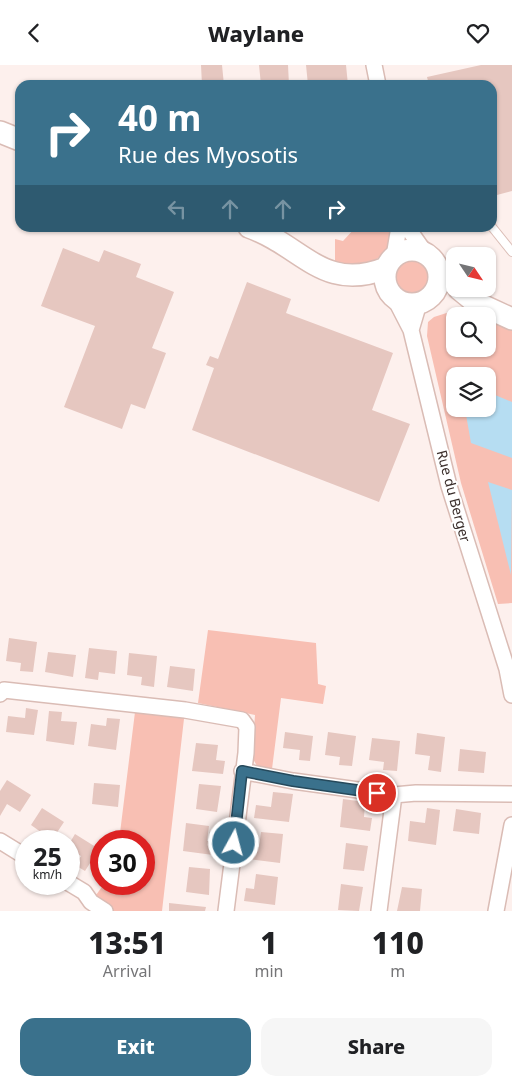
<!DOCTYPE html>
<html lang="en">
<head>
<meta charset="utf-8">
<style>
  body { margin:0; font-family:"Noto Sans",sans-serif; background:#f6f6f6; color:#202124; height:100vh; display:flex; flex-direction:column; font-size:19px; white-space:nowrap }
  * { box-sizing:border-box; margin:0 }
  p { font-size:16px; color:#757577 }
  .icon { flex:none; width:28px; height:28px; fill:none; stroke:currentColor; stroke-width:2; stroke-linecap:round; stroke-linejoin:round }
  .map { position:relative; height:846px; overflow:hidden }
  .drawer { display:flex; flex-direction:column; background:#fff; flex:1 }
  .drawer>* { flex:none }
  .banner { position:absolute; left:15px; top:15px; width:482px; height:152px; border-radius:15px; box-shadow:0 1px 4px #0004; background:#3a718c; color:#fff; overflow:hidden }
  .needle { width:32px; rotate:125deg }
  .buttons { position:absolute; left:446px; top:182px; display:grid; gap:10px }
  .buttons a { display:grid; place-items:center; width:50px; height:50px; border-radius:10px; background:#fff; box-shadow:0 1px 4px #0004; font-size:25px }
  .speed { position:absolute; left:15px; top:765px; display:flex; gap:10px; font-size:25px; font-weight:700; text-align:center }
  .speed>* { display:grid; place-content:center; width:65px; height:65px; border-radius:50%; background:#fff; box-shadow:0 1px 4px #0004; line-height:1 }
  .speed small { font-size:12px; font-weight:400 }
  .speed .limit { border:8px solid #d22; background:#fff; color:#111 }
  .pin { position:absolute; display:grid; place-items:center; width:42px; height:42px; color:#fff; margin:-21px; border:2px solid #fff; border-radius:50%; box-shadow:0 1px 5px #0007 }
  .me { position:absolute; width:55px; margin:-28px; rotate:7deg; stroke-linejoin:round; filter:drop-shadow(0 0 4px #0008) }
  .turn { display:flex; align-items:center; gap:18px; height:105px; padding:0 20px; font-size:22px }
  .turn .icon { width:65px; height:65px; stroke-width:2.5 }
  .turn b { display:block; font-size:35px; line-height:42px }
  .lanes { display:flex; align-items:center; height:48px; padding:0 20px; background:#0003; justify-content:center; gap:25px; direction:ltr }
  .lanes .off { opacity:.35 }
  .eta { display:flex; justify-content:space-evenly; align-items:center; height:85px; text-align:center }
  .eta b { font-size:30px; font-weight:800; line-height:35px }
  .action { display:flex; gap:10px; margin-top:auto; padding:10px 20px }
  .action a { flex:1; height:58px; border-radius:15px; background:#3a718c; color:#fff; font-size:20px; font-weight:800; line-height:58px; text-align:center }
  .action a+a { background:#f6f6f6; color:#202124 }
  header { display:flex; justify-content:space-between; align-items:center; height:65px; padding:0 20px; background:#fff; font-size:22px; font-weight:800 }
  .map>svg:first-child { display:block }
  .green { fill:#f8bfb3; fill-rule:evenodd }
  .water { fill:#b6ddf2 }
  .building { fill:#e6c7c0 }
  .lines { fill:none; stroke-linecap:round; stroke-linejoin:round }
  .service-casing { stroke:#dabcb5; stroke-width:10 }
  .minor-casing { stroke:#dabcb5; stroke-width:18 }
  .secondary-casing { stroke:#dabcb5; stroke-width:24 }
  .service { stroke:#fff; stroke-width:8 }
  .minor { stroke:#fff; stroke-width:15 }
  .secondary { stroke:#fff; stroke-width:21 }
  .route-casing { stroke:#26495b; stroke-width:12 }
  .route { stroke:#3a718c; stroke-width:9 }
  .labels { text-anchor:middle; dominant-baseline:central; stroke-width:4; stroke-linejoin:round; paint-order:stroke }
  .street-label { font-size:14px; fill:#3b2f2c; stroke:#fff }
</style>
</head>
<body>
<header><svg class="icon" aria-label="back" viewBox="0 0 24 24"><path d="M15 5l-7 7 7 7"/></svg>Waylane<svg class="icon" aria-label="heart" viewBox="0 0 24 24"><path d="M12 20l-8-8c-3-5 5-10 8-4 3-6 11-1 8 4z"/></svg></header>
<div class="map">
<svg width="512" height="846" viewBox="0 0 512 846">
  <rect width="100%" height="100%" fill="#fdf0ed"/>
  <path class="green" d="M355,163H390L391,182C372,201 360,202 335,197V174L343,176Z
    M395 212a17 17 0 1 1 34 0a17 17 0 1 1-34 0Z
    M459,244L482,251H455V284H488V253L512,265V538L498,539L461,418L427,271L428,257L434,252ZM455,311H488V344H455Z
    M208,565L316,578L318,619L326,621L323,639L281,633L272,704L257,701L252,692L255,650L198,638Z
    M136,639L185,645L162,846H105L91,837L104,819H144V776H119Z"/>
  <path class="water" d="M488,327L512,337V393L471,378L465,344H488Z
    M488,417L512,425L511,510Z"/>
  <path class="building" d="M201,0H222L224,20H202Z
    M259,0H288L289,20H261Z
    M306,0H346L348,20H308Z
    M481,0H512V126L497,130L492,107V20H429L427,12Z
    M63,183L99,197L104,185L141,199L136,212L174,227L152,283L166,288L145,344L131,339L122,364L64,342L95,261L41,241Z
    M247,217L291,234L286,248L393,288L372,345L410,359L379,437L192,365L214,303L206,300L210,291L218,294Z
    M9,573L37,577L33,607L20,606L21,598L6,596Z
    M89,583L117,586L115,609L99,607L98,615L85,613Z
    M48,587L76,590L73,612L45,607Z
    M129,588L157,591L154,622L141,620L142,612L127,610Z
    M170,601L195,604L193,626L167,622Z
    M26,643L38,645L34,670L6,667L8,651L25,653Z
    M49,646L62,647L61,656L77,657L74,680L46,676Z
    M107,653L120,654L116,685L88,681L91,659L106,661Z
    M285,667L313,671L310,696L299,695L300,685L283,683Z
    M328,667L356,671L352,701L339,700L340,692L325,690Z
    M417,668L445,672L441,707L428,705L430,691L415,689Z
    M372,673L400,676L397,706L383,705L384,697L369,695Z
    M196,678L218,680L216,695L225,696L223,709L192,706Z
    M460,684L486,687L484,708L458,706Z
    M7,715L31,730L20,747L7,739L0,751V726Z
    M94,718L120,720L118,742L92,739Z
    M199,719L221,721L217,747L196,744Z
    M273,727L293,729L289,757L254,753L256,740L271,742Z
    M343,734L365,737L364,752L372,753L370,766L340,762Z
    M42,743L64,757L52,775L31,760Z
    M427,743L440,745L436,780L408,776L410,756L425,758Z
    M456,744L481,748L479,769L453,766Z
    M186,758L209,761L207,776L215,777L213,790L183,786Z
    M261,767L283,769L280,798L249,794L251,781L259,782Z
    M75,769L99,784L85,806L75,800L81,791L69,784V779Z
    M346,778L368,781L364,806L343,804Z
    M189,802L210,804L209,830L186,827Z
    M256,809L278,812L275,840L244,836L246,823L254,824Z
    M112,819H120L115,828L109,824Z
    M341,819L363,822L359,846L338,845Z
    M402,822L422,824L420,846H397Z
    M169,838L206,842L205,846H169Z"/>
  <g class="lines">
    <g class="service-casing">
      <path id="service" d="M492,162L512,187"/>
    </g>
    <g class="minor-casing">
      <path id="minor" d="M374,0L378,20
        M407,162L426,189
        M394,191L399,162
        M394,232L411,265L449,421L507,604L512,630
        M411,265L419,238
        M0,629L4,625L185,645L242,655L247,662L246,688L226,846
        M242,706L293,716L394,730L416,728L512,729
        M0,776L26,792
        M69,818L84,827L91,837L105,846
        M379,846L394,730
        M496,846L512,760"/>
    </g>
    <g class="secondary-casing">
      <path id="secondary" d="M0,67L20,75
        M249,162C303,181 323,228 386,203
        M385 212a27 27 0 1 1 54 0a27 27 0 1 1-54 0Z
        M459,224L475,237L512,254"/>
    </g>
    <use href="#service" class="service"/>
    <use href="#minor" class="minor"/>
    <use href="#secondary" class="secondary"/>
  </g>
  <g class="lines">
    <g class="route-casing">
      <path id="route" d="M234,778L242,706L293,716L377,728"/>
    </g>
    <use href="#route" class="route"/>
  </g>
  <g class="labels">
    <g class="street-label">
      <text transform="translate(454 431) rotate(75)">Rue du Berger</text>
    </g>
  </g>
</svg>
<div class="buttons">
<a><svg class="needle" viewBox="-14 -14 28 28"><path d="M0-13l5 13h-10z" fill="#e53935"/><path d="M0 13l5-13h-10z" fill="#757577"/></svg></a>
<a><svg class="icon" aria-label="search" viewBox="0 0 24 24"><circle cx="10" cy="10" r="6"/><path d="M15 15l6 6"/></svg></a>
<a><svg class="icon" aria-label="layers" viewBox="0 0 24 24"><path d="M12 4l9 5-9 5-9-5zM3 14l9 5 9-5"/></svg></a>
</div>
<div class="speed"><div>25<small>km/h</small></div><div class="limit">30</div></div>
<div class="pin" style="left:377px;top:728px;background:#d93025"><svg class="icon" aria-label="arrive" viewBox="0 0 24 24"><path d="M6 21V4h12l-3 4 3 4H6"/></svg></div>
<svg class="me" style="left:234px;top:778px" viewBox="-20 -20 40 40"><circle r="17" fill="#3a718c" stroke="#fff" stroke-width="3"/><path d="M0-11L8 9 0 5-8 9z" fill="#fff"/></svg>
<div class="banner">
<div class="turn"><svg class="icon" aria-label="right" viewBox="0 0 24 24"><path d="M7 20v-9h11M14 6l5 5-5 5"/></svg><div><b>40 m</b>Rue des Myosotis</div></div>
<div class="lanes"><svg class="icon off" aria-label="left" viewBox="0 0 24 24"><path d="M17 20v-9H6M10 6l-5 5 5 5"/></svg><svg class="icon off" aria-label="ahead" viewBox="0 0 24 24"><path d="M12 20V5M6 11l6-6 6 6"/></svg><svg class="icon off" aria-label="ahead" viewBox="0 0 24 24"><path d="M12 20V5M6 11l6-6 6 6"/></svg><svg class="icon" aria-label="right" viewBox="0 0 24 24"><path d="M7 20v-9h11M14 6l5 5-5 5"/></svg></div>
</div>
</div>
<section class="drawer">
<div class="eta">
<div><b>13:51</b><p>Arrival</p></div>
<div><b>1</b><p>min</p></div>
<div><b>110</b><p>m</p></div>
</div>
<div class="action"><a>Exit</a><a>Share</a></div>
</section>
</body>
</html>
